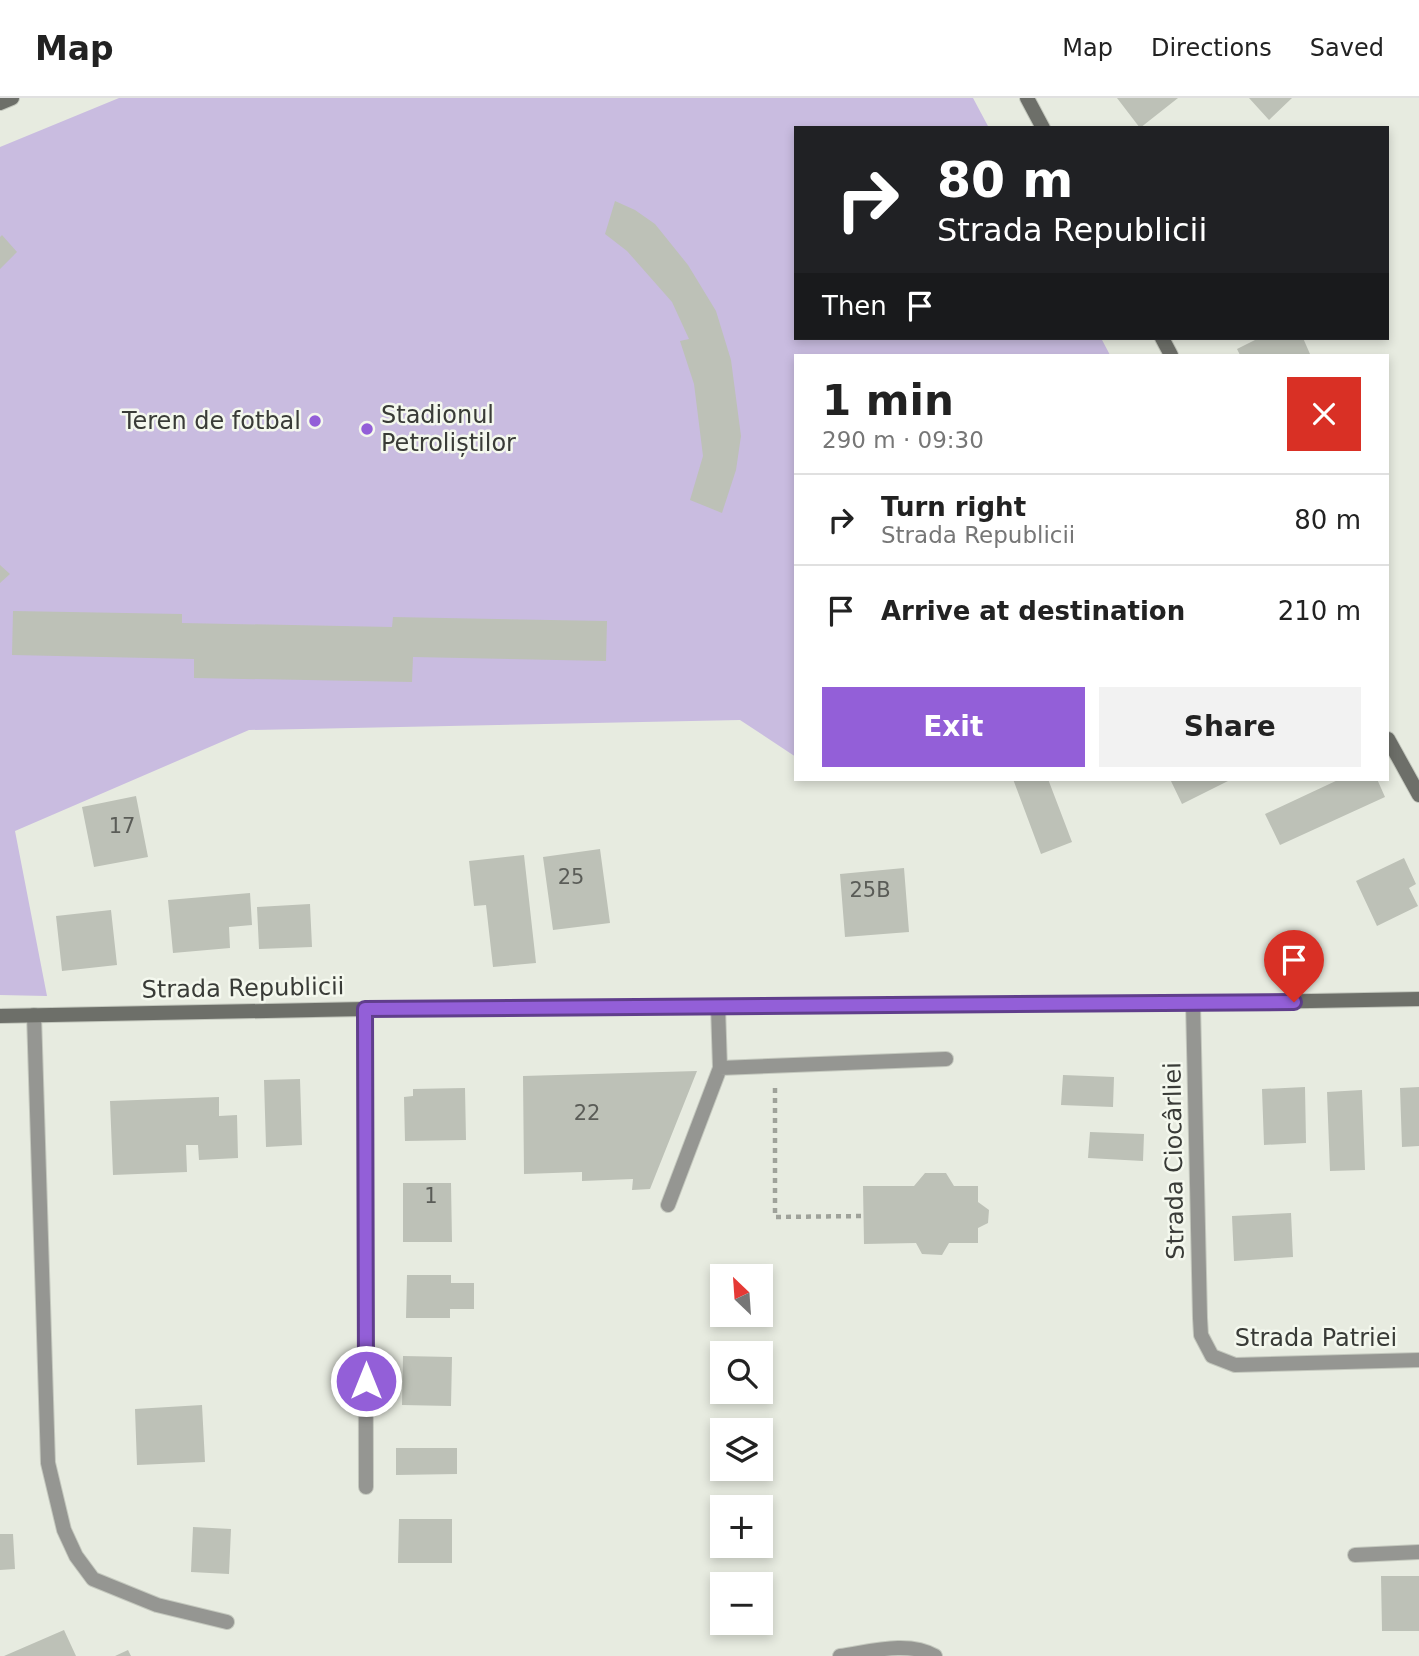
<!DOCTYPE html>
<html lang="en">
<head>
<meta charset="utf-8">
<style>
  body { margin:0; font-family:"DejaVu Sans",sans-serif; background:#f2f2f2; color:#222; height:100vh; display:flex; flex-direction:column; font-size:26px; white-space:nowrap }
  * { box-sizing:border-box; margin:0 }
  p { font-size:23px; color:#767676 }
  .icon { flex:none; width:38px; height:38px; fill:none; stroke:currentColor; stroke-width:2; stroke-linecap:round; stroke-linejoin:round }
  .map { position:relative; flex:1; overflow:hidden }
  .sheet { position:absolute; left:794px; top:256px; width:595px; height:427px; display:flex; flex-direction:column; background:#fff; border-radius:0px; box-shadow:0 4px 10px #0003 }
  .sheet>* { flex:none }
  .banner { position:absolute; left:794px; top:28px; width:595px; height:214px; border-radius:0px; box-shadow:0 4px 10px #0003; background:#202124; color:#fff; overflow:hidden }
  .needle { width:46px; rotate:335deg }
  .fabs { position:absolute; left:710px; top:1166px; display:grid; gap:14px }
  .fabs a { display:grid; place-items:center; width:63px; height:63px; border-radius:0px; background:#fff; box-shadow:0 4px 10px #0003; font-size:35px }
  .pin { position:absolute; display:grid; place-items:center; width:60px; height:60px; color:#fff; margin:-72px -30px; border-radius:50% 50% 50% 0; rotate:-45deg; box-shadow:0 0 7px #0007 }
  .pin .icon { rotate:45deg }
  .me { position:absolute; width:77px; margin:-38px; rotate:0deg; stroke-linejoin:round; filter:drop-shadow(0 0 5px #0008) }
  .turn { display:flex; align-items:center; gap:24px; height:147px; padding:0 28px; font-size:32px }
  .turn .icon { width:91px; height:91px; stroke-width:2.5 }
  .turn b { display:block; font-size:49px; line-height:60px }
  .then { display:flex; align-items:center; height:66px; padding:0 28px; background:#0003; gap:14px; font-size:26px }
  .round { display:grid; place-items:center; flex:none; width:74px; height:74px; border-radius:0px; background:#f2f2f2 }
  .summary { display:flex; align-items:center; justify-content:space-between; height:119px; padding:0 28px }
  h1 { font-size:42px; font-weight:700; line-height:52px }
  .cta { display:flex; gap:14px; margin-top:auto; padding:14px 28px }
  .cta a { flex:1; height:80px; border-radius:0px; background:#935fd8; color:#fff; font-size:28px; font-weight:700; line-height:80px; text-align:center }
  .cta a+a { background:#f2f2f2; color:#222 }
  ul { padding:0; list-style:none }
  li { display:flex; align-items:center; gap:21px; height:91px; padding:0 28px; border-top:2px solid #e0e0e0 }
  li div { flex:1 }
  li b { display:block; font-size:26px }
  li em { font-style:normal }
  header { display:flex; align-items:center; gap:42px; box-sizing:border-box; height:98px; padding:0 35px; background:#fff; border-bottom:2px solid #e0e0e0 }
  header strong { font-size:33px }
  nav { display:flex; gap:38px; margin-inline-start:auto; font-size:24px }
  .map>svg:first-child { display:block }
  .green { fill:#c9bce0 }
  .building { fill:#bdc1b7 }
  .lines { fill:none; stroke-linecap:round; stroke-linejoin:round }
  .lane-casing { stroke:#c4c8be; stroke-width:16 }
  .street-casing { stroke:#c4c8be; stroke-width:16 }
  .secondary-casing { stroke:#c4c8be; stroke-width:16 }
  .path { stroke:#9fa29a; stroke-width:4.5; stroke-dasharray:5 5; stroke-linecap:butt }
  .lane { stroke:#959692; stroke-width:14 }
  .street { stroke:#959692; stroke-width:14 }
  .secondary { stroke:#6d6f69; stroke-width:14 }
  .route-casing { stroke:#603e8c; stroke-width:18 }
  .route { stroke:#935fd8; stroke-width:12 }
  .poi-dot { fill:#935fd8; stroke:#f4f8ee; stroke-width:2.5 }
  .labels { text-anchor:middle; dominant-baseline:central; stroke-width:5; stroke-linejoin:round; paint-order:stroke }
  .number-label { font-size:21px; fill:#5a5c57 }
  .poi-label { font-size:24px; fill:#393b37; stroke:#f4f8ee; text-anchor:start }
  .street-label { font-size:24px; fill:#393b37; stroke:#f4f8ee }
</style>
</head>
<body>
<header>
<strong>Map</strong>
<nav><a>Map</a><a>Directions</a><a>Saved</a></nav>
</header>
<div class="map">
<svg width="1419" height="1558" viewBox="0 0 1419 1558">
  <rect width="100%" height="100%" fill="#e7ebe0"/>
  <path class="green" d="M119,0H973L989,30H796V240H1101L1110,257H796V659L740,622L249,632L15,733L47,898L0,897V49Z"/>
  <path class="building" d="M1117,0H1178L1140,30Z
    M1249,0H1292L1269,22Z
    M615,103L635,112L655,126L688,167L716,213L731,262L741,338L736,372L722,415L690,402L703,358L694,286L680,243L689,241L672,204L627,153L605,136Z
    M2,137L17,154L0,171V139Z
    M1259,240H1303L1310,256L1240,257L1237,251Z
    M0,467L10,476L0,485Z
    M13,513L182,516V525L392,529L393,519L607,523L606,563L413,559L412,584L194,580V561L12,557Z
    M1013,681H1048L1072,744L1041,756Z
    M1170,681H1232L1182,706Z
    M1340,681H1377L1385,699L1280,747L1265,716Z
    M136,698L148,759L94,769L82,709Z
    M600,751L610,825L553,832L543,759Z
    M524,757L536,865L493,869L486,807L474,808L469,763Z
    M1404,760L1416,786L1409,790L1418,808L1377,828L1356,783Z
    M904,770L909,834L845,839L840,776Z
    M250,795L252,827L229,829L230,850L173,855L168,802Z
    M310,806L312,849L259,851L257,809Z
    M111,812L117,867L62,873L56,818Z
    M697,973L650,1091L632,1092L633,1081L582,1083V1074L524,1076L523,978Z
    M1063,977L1114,979L1113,1009L1061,1007Z
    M300,981L302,1047L266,1049L264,982Z
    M1305,989L1306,1045L1264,1047L1262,991Z
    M1419,989V1048L1402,1049L1400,990Z
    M465,990L466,1042L405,1043L404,999L413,998V991Z
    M1362,992L1365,1072L1330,1073L1327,994Z
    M219,999V1018L237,1017L238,1060L199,1062L198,1047H186L187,1074L113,1077L110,1003Z
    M1090,1034L1144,1036L1143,1063L1088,1060Z
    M925,1075H946L954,1088H978V1104L989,1112L988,1125L978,1130V1145H949L942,1157L922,1156L916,1145L864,1146L863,1088H914Z
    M403,1085H451L452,1144H403Z
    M1291,1115L1293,1159L1234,1163L1232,1118Z
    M407,1177H451V1185H474V1211H450V1220H406Z
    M403,1258L452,1259L451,1308L402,1307Z
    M202,1307L205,1364L137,1367L135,1311Z
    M396,1350H457V1376L396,1377Z
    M399,1421H452V1465H398Z
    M193,1429L231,1431L229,1476L191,1474Z
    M0,1436H13L15,1471L0,1472Z
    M1381,1478H1419V1533H1382Z
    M64,1532L76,1558H4Z
    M128,1552L131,1558H115Z"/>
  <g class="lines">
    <g class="lane-casing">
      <path id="lane" d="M718,908L720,970L946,961
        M668,1107L720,970
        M840,1558C869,1554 908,1542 935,1558"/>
    </g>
    <g class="street-casing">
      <path id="street" d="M1193,905L1200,1220L1201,1237L1212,1258L1235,1267L1419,1262
        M365,911L366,1389
        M34,917L48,1365L64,1432L76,1458L93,1481L157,1507L227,1524
        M1355,1457L1419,1454"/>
    </g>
    <g class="secondary-casing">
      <path id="secondary" d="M1027,0L1043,30
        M0,5L12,0
        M1162,240L1171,257
        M1388,641L1419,697
        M0,918L365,911L1193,905L1419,901"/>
    </g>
    <path class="path" d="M775,990V1119L863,1118"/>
    <use href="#lane" class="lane"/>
    <use href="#street" class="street"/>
    <use href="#secondary" class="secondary"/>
  </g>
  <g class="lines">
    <g class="route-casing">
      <path id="route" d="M366,1283L365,911L1294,904"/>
    </g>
    <use href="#route" class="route"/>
  </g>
  <g class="poi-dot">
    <circle cx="315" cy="323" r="7"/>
    <circle cx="367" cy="331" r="7"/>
  </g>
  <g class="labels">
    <g class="number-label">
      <text x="122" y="728">17</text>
      <text x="571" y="779">25</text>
      <text x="870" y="792">25B</text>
      <text x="587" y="1015">22</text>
      <text x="431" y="1098">1</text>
    </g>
    <g class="poi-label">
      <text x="381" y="317">Stadionul<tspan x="381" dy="28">Petroliștilor</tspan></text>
      <text x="301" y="323" text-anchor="end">Teren de fotbal</text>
    </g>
    <g class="street-label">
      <text transform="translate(243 890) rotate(-1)">Strada Republicii</text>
      <text transform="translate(1174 1063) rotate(-91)">Strada Ciocârliei</text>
      <text x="1316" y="1240">Strada Patriei</text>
    </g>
  </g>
</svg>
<div class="fabs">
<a><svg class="needle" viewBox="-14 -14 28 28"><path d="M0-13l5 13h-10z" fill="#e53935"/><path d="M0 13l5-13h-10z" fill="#767676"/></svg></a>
<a><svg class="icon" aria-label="search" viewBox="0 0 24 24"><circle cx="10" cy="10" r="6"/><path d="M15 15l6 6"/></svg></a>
<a><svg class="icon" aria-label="layers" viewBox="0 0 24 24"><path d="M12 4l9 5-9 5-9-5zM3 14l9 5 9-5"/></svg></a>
<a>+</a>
<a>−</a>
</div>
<div class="pin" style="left:1294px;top:904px;background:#d93025"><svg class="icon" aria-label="arrive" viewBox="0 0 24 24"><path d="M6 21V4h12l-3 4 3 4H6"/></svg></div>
<svg class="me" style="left:366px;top:1283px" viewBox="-20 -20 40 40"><circle r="17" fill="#935fd8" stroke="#fff" stroke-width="3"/><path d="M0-11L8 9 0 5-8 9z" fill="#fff"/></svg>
<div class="banner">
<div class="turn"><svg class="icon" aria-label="right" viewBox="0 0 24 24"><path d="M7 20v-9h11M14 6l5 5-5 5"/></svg><div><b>80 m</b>Strada Republicii</div></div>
<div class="then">Then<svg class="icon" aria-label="arrive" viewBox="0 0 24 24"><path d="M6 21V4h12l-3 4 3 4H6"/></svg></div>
</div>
<section class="sheet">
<div class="summary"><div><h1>1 min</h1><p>290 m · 09:30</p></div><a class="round" style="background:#d93025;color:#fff"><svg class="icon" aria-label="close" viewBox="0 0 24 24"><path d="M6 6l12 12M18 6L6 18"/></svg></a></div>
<ul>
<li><svg class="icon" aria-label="right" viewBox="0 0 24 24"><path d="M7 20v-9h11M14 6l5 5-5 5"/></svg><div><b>Turn right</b><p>Strada Republicii</p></div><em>80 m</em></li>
<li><svg class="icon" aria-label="arrive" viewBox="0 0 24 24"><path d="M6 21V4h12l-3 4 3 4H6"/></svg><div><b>Arrive at destination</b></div><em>210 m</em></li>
</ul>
<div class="cta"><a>Exit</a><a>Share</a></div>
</section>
</div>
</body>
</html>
